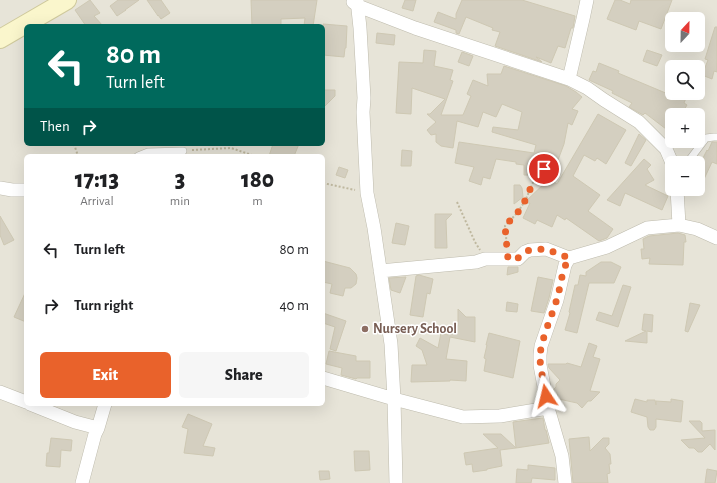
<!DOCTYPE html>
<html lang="en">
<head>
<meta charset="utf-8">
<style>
  body { margin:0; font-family:"Alegreya Sans",sans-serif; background:#f6f6f6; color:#202124; height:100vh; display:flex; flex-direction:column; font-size:15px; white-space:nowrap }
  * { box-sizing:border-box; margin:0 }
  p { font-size:13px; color:#757577 }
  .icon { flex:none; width:22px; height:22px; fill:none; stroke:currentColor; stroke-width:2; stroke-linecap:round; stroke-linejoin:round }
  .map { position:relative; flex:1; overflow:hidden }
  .panel { position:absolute; left:24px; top:154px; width:301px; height:252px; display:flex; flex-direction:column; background:#fff; border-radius:6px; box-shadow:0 4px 16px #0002 }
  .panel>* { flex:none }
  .top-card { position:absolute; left:24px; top:24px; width:301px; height:122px; border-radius:6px; box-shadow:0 4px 16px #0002; background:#00695c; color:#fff; overflow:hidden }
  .needle { width:26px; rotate:22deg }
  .buttons { position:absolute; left:665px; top:12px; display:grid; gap:8px }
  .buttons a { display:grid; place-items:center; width:40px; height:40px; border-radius:6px; background:#fff; box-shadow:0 4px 16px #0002; font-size:20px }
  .pin { position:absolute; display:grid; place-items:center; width:34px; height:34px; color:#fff; margin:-17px; border:2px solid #fff; border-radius:50%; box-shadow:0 1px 4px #0007 }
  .me { position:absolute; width:44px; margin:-22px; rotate:350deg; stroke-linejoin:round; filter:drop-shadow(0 0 3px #0008) }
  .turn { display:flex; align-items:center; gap:14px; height:84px; padding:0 16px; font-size:18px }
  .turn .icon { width:52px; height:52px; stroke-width:2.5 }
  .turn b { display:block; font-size:28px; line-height:34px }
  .then { display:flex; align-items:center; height:38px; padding:0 16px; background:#0003; gap:8px; font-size:15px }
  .eta { display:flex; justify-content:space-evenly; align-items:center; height:68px; text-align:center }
  .eta b { font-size:24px; font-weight:800; line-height:28px }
  .button { display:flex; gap:8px; margin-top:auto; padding:8px 16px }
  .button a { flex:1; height:46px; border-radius:6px; background:#e9622b; color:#fff; font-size:16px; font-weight:800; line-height:46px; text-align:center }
  .button a+a { background:#f6f6f6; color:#202124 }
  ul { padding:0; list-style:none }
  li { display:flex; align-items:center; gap:12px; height:56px; padding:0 16px }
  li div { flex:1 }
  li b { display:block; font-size:15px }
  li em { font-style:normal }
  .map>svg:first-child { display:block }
  .residential { fill:#e7e4d8; fill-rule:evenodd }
  .building { fill:#d4cfc0; stroke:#cec8b3 }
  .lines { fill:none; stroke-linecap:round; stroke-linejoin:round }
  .service-casing { stroke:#bebbad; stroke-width:8 }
  .minor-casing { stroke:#bebbad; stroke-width:14 }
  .secondary-casing { stroke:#cfc99c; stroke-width:20 }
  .path { stroke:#bfb89f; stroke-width:2; stroke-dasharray:2 2; stroke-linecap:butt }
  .service { stroke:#fff; stroke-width:7 }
  .minor { stroke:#fff; stroke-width:13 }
  .secondary { stroke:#faf6cc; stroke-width:18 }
  .route { stroke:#e9622b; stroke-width:7; stroke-dasharray:0 12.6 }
  .education-dot { fill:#8d6e63; stroke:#fff; stroke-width:1.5 }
  .labels { text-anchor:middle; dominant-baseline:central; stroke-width:3; stroke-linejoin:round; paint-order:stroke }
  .education-label { font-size:14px; font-weight:bold; fill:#785e54; stroke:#fff; text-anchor:start }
</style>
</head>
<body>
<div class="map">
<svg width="717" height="483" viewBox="0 0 717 483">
  <rect width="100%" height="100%" fill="#f3f2e9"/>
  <path class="residential" d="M0,0H717V483H0ZM672,19H698V45H672ZM26,26H323V144H26ZM672,67H698V93H672ZM672,115H698V141H672ZM26,156H323V404H26ZM672,163H698V189H672Z"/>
  <path class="building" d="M90,0L100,13L94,16L103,26H86L75,10Z
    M118,0H139L125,10H126L117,16L110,6Z
    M147,0H161L170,13L161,19L158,15V16Z
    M251,0H317L313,26H304L305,18L281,19V26H252Z
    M405,0H416L413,11L402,8Z
    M462,0H522L575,16L573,28H571L565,48L558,46L551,63L536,57L542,62L495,46L500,32L492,30L493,28L466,17L459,34L456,33V30L434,22L438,12L456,19V14Z
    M615,0H620L630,4L631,0H672L661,29L639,21L636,30L607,19Z
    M323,24L347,26L346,48H345L344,57L323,55Z
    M715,27H717V72L714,71L712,79L702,75L708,60L705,59Z
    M377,33L395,35L394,45L376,43Z
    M424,50L436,51L434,66L453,70L450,80L453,81L441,115H463L471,96L467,94L473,80L488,86L487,74H501L504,66L566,86L576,92L582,97L572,109L578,111L572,125L568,123L564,144L552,176L524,175V165L516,164V162L496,159L490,179L483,177L481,185L469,181L474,167L455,163L459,142L534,153L536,145L492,132L493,127L518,130L522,112L502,104L496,117L483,112L478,127L457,121L453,148L441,146L436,142V134L431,135L427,130L436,122L427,114H430L445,99L412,88L411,114L396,113L399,62L423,63Z
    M647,50L662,55L657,66L643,61Z
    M462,52L473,56L469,66L458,62Z
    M599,63L619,71L618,73L668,94V93H688L684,103L687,105L681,115H672V120L666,129L645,113L643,115L629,107L632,103L612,93L613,91L589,80L593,71L596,72Z
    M323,90H335V96L323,108Z
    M598,114L626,130L606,164L597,158L595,161L584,155L573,176L600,195L588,211L613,229L607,238L599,241L566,218L565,220L557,215L552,227L537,220L535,224L523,218L530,203H524L549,179L557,184Z
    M639,134L646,140L631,166L625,163Z
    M712,142H717V164L712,162L698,192V160L701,162L707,150L708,151Z
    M273,144H299L294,156H269Z
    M402,150L412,151L411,166H401Z
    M644,159L651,165L647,169L654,180L645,185L668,196L662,210L625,193L620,206L607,200Z
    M339,167L348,170L345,178L336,175Z
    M514,185H520L522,188L523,197L514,204Z
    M435,214H452L446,220L447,248H435Z
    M0,216L14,240L4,245L0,235Z
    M396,223L409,226L405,245L392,243Z
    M678,233L685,235L686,242H684L683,265L649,264L650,258L642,259L641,249H644L643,239L649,236Z
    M323,261L350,268L356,274L357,278L356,284L351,288H345L343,296L330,293L332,284L323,282Z
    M601,262H611L621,267L614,283H589L577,333L565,330L570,313L569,312L575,285H578L580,275L586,276V272Z
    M508,267H518V272L507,275Z
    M419,275L433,279L430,294L427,293L423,317L410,315L416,276Z
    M406,277L400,293L391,290L389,278Z
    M538,277L553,280L549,298L544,313L531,311Z
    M623,285L631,287L618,327L596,320L599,312L612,316Z
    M26,291V322L14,317Z
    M507,302L518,304L517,312L506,311Z
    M690,303L700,305L688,332L685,331Z
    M458,309L466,317H475V342L450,337L446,359L467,361L466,381L450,380V381L411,382L412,365H427L422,350L416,346L420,338L438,348L441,333L448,335L450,325L458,326Z
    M323,313L346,321L336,351L330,349L335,327L323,323Z
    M644,314L653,315L652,332L647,331V343L625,341L646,331L642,330Z
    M489,333L520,341L513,378L484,371L486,359L484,358L487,345H486Z
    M589,343L597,346L593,357L600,359L590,391L600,392L591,401H588L582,408L577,403L554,398L553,390L556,387V384L560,380L549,368L548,364H566L567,363L581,367Z
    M329,351L356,356V361H370V378H357L356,379L341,375L342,368L326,364Z
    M635,399L647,402V400H655L656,405V401L671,402V399L683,401L681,422L656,419V427L654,430H650L648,427L647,417L631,412Z
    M188,414L212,424L203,446L215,448L213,456L184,453L188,429L182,427Z
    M543,418L545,430H546L549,443L516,448L513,422Z
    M689,421H700L702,423V431L715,430V450L710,444L702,452H698L694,448H689L681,440L705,438Z
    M483,434H501L516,448L500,450L502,466L487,469V470L473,472L472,464L466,465L464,453L498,448Z
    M589,437L590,451L603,438H609V444L605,448L610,454L611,464H609L610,473L607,474L608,483H573L569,439Z
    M51,438L72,440L71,451L61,450L60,467L46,466L47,453H49Z
    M354,451H369L370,470L355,471Z
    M528,465L555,468V480L532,478L531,483H516L517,469L528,470Z
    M707,469L717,471L715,483H705Z
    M319,471H329L330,479L320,480Z"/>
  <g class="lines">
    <g class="service-casing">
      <path id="service" d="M138,156L148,152L183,151
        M687,163L706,138L714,137H717"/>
    </g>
    <g class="minor-casing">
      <path id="minor" d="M357,0L360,28L364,98L363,112L367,193L374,228L391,344L394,399L396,483
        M353,2L358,6L415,28L569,79L587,88L604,100L639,122L666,149L672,163
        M569,79L583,19L587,0
        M0,188L12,190H26
        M677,189L679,225
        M380,271L476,262L485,259H518L525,252L530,250L546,249L569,258
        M323,378L394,399L463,417L500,416L548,408
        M0,392L26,402
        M30,404L75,422L98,428L105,404
        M82,483L95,434L98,428
        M565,483L562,456L548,408L540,365V355L541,346L557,300L565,265L569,258L607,247L647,228L679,225L697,229L717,238"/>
    </g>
    <g class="secondary-casing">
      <path id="secondary" d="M0,39L67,0"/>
    </g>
    <path class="path" d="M74,144L78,156
      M192,150L231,148L255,156
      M323,183L355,190
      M457,202L475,242L480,250
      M507,247L505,226L518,212L526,199L534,180L544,169"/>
    <use href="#service" class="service"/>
    <use href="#minor" class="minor"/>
    <use href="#secondary" class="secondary"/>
  </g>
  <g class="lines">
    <path class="route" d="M544,169L534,180L526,199L518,212L505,226L508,259L518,258L525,252L530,250L546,249L569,258C561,272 561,287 556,302C551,318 541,340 540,356C540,369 544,383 546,396"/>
  </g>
  <circle class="education-dot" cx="365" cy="329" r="4"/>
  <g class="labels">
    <g class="education-label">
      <text x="373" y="329">Nursery School</text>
    </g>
  </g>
</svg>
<div class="buttons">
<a><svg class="needle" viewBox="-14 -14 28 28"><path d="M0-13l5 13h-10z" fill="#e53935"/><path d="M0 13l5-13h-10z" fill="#757577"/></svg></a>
<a><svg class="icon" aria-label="search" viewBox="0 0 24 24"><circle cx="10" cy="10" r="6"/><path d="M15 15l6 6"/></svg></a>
<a>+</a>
<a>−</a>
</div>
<div class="pin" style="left:544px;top:169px;background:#d93025"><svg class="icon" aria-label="arrive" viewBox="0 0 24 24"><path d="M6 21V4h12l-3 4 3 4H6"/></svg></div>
<svg class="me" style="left:546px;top:396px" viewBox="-20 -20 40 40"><path d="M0-17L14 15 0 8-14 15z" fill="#e9622b" stroke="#fff" stroke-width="4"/></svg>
<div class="top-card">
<div class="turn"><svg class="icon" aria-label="left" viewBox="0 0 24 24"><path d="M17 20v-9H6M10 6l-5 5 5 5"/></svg><div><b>80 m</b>Turn left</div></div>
<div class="then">Then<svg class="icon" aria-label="right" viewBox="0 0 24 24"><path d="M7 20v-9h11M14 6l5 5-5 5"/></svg></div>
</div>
<section class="panel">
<div class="eta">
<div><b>17:13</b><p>Arrival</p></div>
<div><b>3</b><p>min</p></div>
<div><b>180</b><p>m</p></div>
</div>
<ul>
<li><svg class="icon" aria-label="left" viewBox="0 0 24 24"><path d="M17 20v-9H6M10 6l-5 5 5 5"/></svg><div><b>Turn left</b></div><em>80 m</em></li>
<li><svg class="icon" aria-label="right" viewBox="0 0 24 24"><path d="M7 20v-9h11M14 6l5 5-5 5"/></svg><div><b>Turn right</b></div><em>40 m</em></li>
</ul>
<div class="button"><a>Exit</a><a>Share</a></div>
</section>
</div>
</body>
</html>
